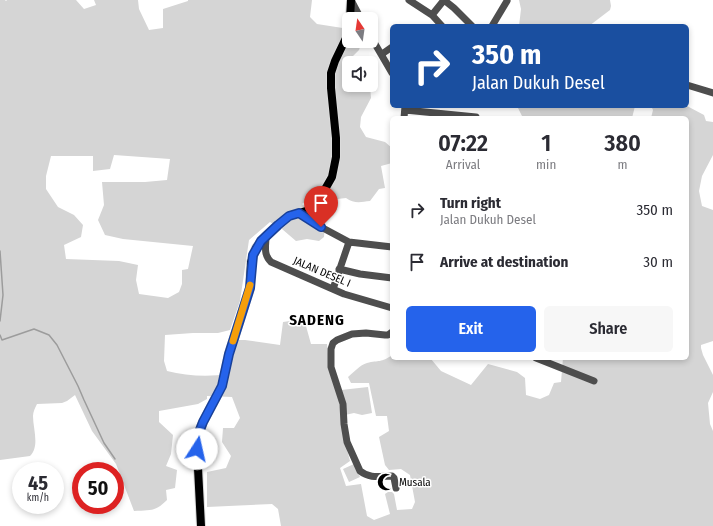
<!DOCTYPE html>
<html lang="en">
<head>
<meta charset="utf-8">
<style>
  body { margin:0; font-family:"Fira Sans Condensed",sans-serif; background:#f7f7f7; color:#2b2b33; height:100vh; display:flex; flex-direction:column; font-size:15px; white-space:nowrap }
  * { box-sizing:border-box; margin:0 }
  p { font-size:13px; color:#7c7c81 }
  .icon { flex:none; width:22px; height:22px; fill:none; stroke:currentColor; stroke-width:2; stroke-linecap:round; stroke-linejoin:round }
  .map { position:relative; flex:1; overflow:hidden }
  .side { position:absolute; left:390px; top:116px; width:299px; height:244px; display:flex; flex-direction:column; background:#fff; border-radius:6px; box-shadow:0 2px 6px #0003 }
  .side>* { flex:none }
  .banner { position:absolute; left:390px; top:24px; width:299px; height:84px; border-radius:6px; box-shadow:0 2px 6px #0003; background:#1a4fa0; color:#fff; overflow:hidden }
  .needle { width:26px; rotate:347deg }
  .buttons { position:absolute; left:342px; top:12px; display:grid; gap:8px }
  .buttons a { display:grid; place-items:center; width:36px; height:36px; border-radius:6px; background:#fff; box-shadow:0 2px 6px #0003; font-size:20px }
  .speed { position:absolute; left:12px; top:462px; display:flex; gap:8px; font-size:20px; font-weight:700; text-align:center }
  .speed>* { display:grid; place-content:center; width:52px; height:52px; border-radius:50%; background:#fff; box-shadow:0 2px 6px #0003; line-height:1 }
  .speed small { font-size:10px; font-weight:400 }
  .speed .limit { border:6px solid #d22; background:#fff; color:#111 }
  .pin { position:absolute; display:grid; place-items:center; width:34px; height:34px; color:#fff; margin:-41px -17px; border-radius:50% 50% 50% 0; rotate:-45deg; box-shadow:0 0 4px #0007 }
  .pin .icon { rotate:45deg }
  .me { position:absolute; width:44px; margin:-22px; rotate:10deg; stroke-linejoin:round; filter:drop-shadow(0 0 3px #0008) }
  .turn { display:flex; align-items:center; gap:14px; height:84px; padding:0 16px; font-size:18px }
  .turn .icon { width:52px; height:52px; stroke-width:2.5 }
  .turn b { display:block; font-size:28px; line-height:34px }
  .eta { display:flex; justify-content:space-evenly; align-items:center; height:68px; text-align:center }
  .eta b { font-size:24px; font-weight:600; line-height:28px }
  .primary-button { display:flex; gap:8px; margin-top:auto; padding:8px 16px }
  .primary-button a { flex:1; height:46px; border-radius:6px; background:#2563eb; color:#fff; font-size:16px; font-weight:600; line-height:46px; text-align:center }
  .primary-button a+a { background:#f7f7f7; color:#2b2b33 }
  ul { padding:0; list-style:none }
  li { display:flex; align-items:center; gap:12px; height:52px; padding:0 16px }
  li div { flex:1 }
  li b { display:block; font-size:15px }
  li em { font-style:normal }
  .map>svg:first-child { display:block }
  .green { fill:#d5d5d5; fill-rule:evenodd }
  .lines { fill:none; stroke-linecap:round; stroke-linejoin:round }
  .stream { stroke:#9c9c9c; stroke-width:1.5 }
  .major-casing { stroke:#dbdbdb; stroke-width:10 }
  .minor { stroke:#4e4e4e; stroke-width:7 }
  .major { stroke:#000; stroke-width:8 }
  .route-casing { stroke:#184099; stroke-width:10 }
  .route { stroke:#2563eb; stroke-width:7 }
  .slow { stroke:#f59e0b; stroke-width:7 }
  .labels { text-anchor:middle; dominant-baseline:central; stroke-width:3; stroke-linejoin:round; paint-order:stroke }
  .street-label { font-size:11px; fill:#000; stroke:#fff }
  .poi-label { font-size:11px; fill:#000; stroke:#fff; text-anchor:start }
  .district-label { font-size:15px; font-weight:bold; letter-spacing:1px; fill:#000; stroke:#fff }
</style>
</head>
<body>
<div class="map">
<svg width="713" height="526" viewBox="0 0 713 526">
  <rect width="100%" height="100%" fill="#fff"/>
  <path class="green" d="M0,0H5L6,1L7,0H76L84,9L96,5L94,0H138L139,9L149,30L163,28V9L188,1V0H312L310,17L317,24L349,29V41H362L359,50L348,61L346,66L349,85H370L371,98L361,117L360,127L366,137L385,142L392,148V163L381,166L385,188L379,189L370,201C361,202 354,204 346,198L329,200L312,196L302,204L325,225L324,237L319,241L307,239L296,241L282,229L270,222L249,240L240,301L230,330L218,333H193L165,335L164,361L167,371C186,376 209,377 228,374L238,340H245L280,345L283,322L304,319L311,344H327L329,364L339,399L343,434L350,461L340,468L346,486L361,484L367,516L374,520L390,514L385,494L388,492H392L394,494L397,510L412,509L415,502L410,475L401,469L389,470L385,465L379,437L389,431L387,416H376L369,383H351L348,377C354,372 360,365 367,363C379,360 381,363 392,355V358H427L431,359L441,371L471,385L488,364L517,372L525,378L526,395L540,399L549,395L554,383L561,382L563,358H687V118H651L653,110L651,106H687L704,115L706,121L713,122V155L702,176L699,191L702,206L713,210V341L701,345V348L703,355L713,375V392L708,403L710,424L713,431V526H281L278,509L272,504L207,507V472L226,468L231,456L222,442L223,428H234L240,418L232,397L207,396V399L198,404L159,411V422L173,435L171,454L166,466L177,470L175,488L166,490L167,500C155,512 150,510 134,511L116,464L92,431L75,395L67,401L62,403L37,404C35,408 33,412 33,416C33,429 40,446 30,456L0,460ZM114,155L170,159L167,180L145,182H102L104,205L98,220L105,235L123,239L193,246L188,269L182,270V284L179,292L168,298L139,294L136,280L138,265L119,261L66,259L64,245L81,237L83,225L74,215L58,207L46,189V176L51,156H93V171L110,169Z
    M519,0H610L611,6L610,10L589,26H519L521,9Z
    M517,106H635L632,118H523Z
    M368,387L372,413L362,415L354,413L345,415L341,390Z
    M354,464L360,477L349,482L343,469Z"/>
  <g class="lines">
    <path class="stream" d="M0,251L3,295L0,321
      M0,335L2,340L34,329L49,335L57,345L78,386L84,400L104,443L115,459"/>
    <g class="major-casing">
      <path id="major" d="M350,19L351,0
        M201,526L197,449L198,435L203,422L222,386L229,354L250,288L251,262L256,248L266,236L289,216L309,210L316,205L332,177L336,157V138L331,88V73L335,61L347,36L349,27"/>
    </g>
    <path class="minor" d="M351,0L361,19
      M409,0L432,15L442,26
      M444,0L454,8L472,26
      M432,15L444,0
      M492,26L507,1
      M371,37L392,73
      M382,54L392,47
      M687,85L713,93
      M405,110L476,117
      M404,118L405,106
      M299,213L321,227L349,242L392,247
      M266,236C266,246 263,254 271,262L344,294L392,308
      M339,269L360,274L392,278
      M333,289L349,242
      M392,332L388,335H385L366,333L352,334L337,340L333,343L331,349V367L343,404L344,424L347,442L360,471C370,479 380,476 392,476L394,478L396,488
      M536,358L594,381"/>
    <use href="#major" class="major"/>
  </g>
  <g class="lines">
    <g class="route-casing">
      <path id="route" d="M197,449L198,435L203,422L222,386L229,354L250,288L253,255L261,241L278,225L289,216L299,213L321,227"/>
    </g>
    <use href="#route" class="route"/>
    <path class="slow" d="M233,341L250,285"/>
  </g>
  <defs>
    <g id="mosque-bare" transform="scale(1.38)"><path d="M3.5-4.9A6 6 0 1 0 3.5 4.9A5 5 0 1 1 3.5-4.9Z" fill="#000" stroke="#fff" stroke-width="2.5" paint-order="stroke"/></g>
  </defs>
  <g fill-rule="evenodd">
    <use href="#mosque-bare" x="386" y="482"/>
  </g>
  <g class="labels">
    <g class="street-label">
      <text transform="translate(322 272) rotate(23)">JALAN DESEL I</text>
    </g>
    <g class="poi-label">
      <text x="399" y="482">Musala</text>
    </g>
    <g class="district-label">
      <text x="317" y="320">SADENG</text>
    </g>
  </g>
</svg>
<div class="buttons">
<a><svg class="needle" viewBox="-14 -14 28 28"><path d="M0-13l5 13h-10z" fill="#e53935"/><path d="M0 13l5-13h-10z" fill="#7c7c81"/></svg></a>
<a><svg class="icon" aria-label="sound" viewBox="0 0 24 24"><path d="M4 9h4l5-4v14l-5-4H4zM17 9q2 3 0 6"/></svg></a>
</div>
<div class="speed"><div>45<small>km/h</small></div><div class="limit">50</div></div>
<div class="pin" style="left:321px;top:227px;background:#d93025"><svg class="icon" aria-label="arrive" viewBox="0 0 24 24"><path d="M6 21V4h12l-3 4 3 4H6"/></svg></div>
<svg class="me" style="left:197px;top:449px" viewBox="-20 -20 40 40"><circle r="19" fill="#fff"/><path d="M0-13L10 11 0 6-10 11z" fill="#2563eb"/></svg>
<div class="banner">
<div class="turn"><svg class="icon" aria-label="right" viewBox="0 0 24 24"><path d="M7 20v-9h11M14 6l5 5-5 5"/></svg><div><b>350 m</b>Jalan Dukuh Desel</div></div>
</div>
<section class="side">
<div class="eta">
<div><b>07:22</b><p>Arrival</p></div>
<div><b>1</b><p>min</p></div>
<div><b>380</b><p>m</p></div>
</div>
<ul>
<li><svg class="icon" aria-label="right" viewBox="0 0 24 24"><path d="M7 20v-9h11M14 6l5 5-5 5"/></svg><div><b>Turn right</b><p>Jalan Dukuh Desel</p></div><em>350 m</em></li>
<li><svg class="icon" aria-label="arrive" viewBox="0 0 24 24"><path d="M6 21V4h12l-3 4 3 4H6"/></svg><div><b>Arrive at destination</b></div><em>30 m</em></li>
</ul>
<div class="primary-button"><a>Exit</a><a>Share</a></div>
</section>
</div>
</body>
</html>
